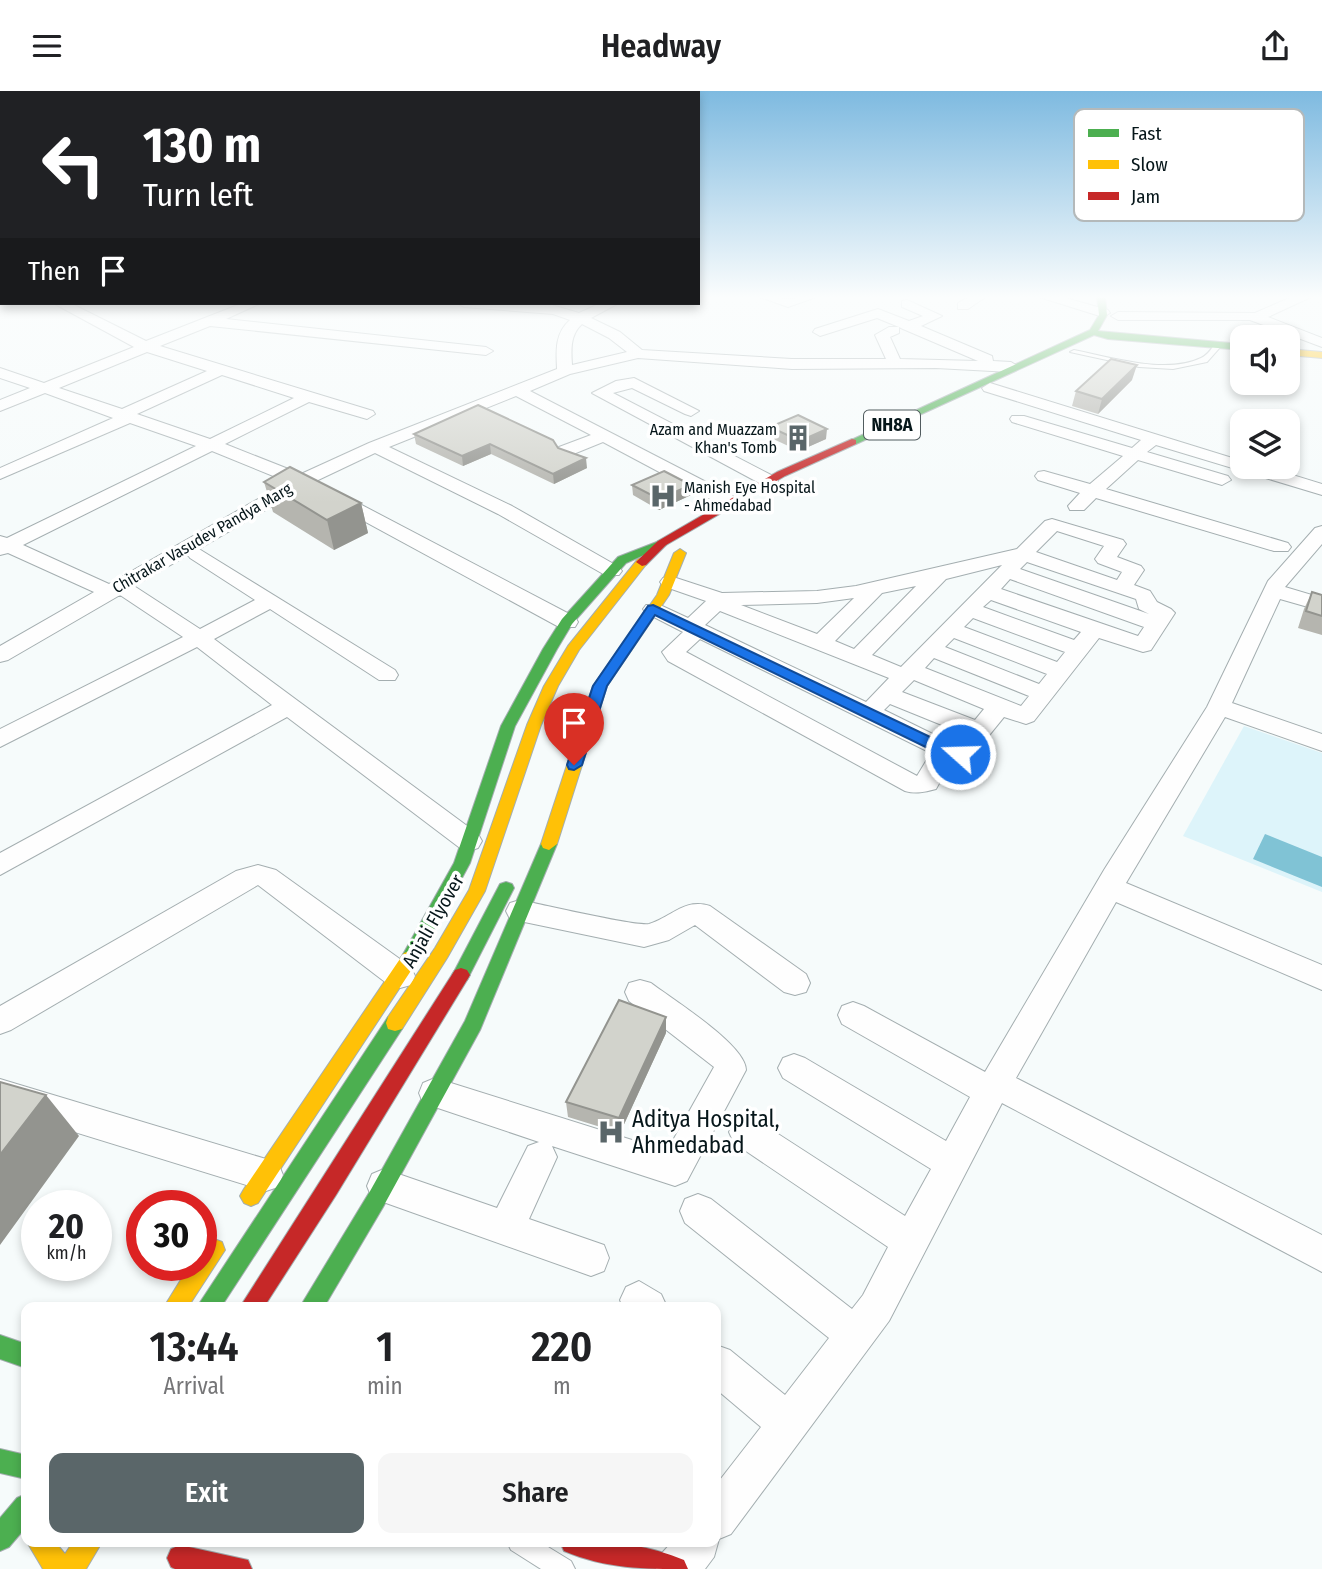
<!DOCTYPE html>
<html lang="en">
<head>
<meta charset="utf-8">
<style>
  body { margin:0; font-family:"Fira Sans Condensed",sans-serif; background:#f6f6f6; color:#202124; height:100vh; display:flex; flex-direction:column; font-size:26px; white-space:nowrap }
  * { box-sizing:border-box; margin:0 }
  p { font-size:23px; color:#757577 }
  .icon { flex:none; width:38px; height:38px; fill:none; stroke:currentColor; stroke-width:2; stroke-linecap:round; stroke-linejoin:round }
  .map { position:relative; flex:1; overflow:hidden }
  .panel { position:absolute; left:21px; top:1211px; width:700px; height:245px; display:flex; flex-direction:column; background:#fff; border-radius:14px; box-shadow:0 4px 10px #0003 }
  .panel>* { flex:none }
  .hud { position:absolute; left:0px; top:0px; width:700px; height:214px; box-shadow:0 4px 10px #0003; background:#202124; color:#fff; overflow:hidden }
  .tools { position:absolute; left:1230px; top:234px; display:grid; gap:14px }
  .tools a { display:grid; place-items:center; width:70px; height:70px; border-radius:14px; background:#fff; box-shadow:0 4px 10px #0003; font-size:35px }
  .speed { position:absolute; left:21px; top:1099px; display:flex; gap:14px; font-size:35px; font-weight:700; text-align:center }
  .speed>* { display:grid; place-content:center; width:91px; height:91px; border-radius:50%; background:#fff; box-shadow:0 4px 10px #0003; line-height:1 }
  .speed small { font-size:18px; font-weight:400 }
  .speed .limit { border:10px solid #d22; background:#fff; color:#111 }
  .pin { position:absolute; display:grid; place-items:center; width:60px; height:60px; color:#fff; margin:-72px -30px; border-radius:50% 50% 50% 0; rotate:-45deg; box-shadow:0 0 7px #0007 }
  .pin .icon { rotate:45deg }
  .me { position:absolute; width:77px; margin:-38px; rotate:290deg; stroke-linejoin:round; filter:drop-shadow(0 0 5px #0008) }
  .turn { display:flex; align-items:center; gap:24px; height:147px; padding:0 28px; font-size:32px }
  .turn .icon { width:91px; height:91px; stroke-width:2.5 }
  .turn b { display:block; font-size:49px; line-height:60px }
  .then { display:flex; align-items:center; height:66px; padding:0 28px; background:#0003; gap:14px; font-size:26px }
  .eta { display:flex; justify-content:space-evenly; align-items:center; height:119px; text-align:center }
  .eta b { font-size:42px; font-weight:600; line-height:49px }
  .cta { display:flex; gap:14px; margin-top:auto; padding:14px 28px }
  .cta a { flex:1; height:80px; border-radius:14px; background:#5a6669; color:#fff; font-size:28px; font-weight:600; line-height:80px; text-align:center }
  .cta a+a { background:#f6f6f6; color:#202124 }
  header { display:flex; justify-content:space-between; align-items:center; height:91px; padding:0 28px; background:#fff; font-size:32px; font-weight:600 }
  .map>svg:first-child { display:block }
  .green { fill:#ddf4fa }
  .water { fill:#80c3d5 }
  .lines { fill:none; stroke-linecap:round; stroke-linejoin:round }
  .lane-casing { stroke:#a4aeb0; stroke-width:2 }
  .street-casing { stroke:#a4aeb0; stroke-width:2 }
  .fast-casing { stroke:#a4aeb0; stroke-width:2 }
  .slow-casing { stroke:#a4aeb0; stroke-width:2 }
  .jam-casing { stroke:#a4aeb0; stroke-width:2 }
  .lane { fill:#fefefe; fill-rule:evenodd }
  .street { fill:#fefefe; fill-rule:evenodd }
  .fast { fill:#4caf50; fill-rule:evenodd }
  .slow { fill:#ffc107; fill-rule:evenodd }
  .jam { fill:#c62828; fill-rule:evenodd }
  .wall { fill:#b5b5af }
  .shaded-wall { fill:#93948f }
  .building { fill:#d2d3cc; stroke:#93948f; stroke-width:2 }
  .route { fill:#1a73e8; stroke:#114b97; stroke-width:2 }
  .labels { text-anchor:middle; dominant-baseline:central; stroke-width:7; stroke-linejoin:round; paint-order:stroke }
  .far-poi-label { font-size:16px; fill:#06161a; stroke:#fff; text-anchor:end }
  .far-street-label { font-size:16px; fill:#06161a; stroke:#fff }
  .shield { fill:#fff; stroke:#515c5f; stroke-width:2 }
  .shield-label { font-size:18px; font-weight:bold; fill:#06161a }
  .street-label { font-size:19px; fill:#06161a; stroke:#fff }
  .near-poi-label { font-size:23px; fill:#06161a; stroke:#fff; text-anchor:start }
  .key { fill:#fff; stroke:#b4b9ba; stroke-width:2 }
  .key-label { font-size:19px; fill:#06161a }
</style>
</head>
<body>
<header><svg class="icon" aria-label="menu" viewBox="0 0 24 24"><path d="M4 6h16M4 12h16M4 18h16"/></svg>Headway<svg class="icon" aria-label="share" viewBox="0 0 24 24"><path d="M12 15V3M7 8l5-5 5 5M5 13v7h14v-7"/></svg></header>
<div class="map">
<svg width="1322" height="1478" viewBox="0 0 1322 1478">
  <rect width="100%" height="100%" fill="#f6fbfb"/>
  <path class="green" d="M1244,635L1322,662V801L1183,745Z"/>
  <path class="water" d="M1265,743L1322,766V796L1253,768Z"/>
  <g class="lines">
    <g class="lane-casing">
      <path id="lane" d="M1216,251L1223,253L1207,271L1173,278L1139,276L1070,261L1074,259C1110,266 1166,284 1201,267C1208,264 1212,257 1216,251Z
        M507,1451H540L571,1470L575,1478H541L511,1459Z"/>
    </g>
    <g class="street-casing">
      <path id="street" d="M757,205L788,208L819,205L788,216Z
        M970,205H987L968,218H958V212Z
        M1036,205H1059L1108,219L1110,222L1103,226Z
        M1294,205H1313L1268,226L1322,247V256L1250,229H1118L1111,225L1118,221L1255,222Z
        M907,209L942,225L921,235L992,265L993,270L1011,271L1019,276L1011,281L936,277L792,278L638,267L570,283L530,300L739,408L741,412L739,416H725L603,351L571,364H559L556,360L559,356L591,344L516,305L389,356L512,415L619,476L622,480L619,484H605L498,423L375,362L316,390L575,526L578,531L575,536H559L303,397L199,458L395,579L398,584L395,589H379L270,518L214,548L478,743L482,750L478,757L469,760L460,757L287,626L0,784V762L272,614L197,556L0,656V638L183,546L120,504L8,569L0,571V555L94,501L8,462L0,464V445L7,447L196,355L130,332L0,388V377L113,327L45,302L0,320V309L30,297L0,287V277L44,292L134,256L53,212H70L146,250L243,212H261L226,228L486,256L493,260L486,264L210,235L160,255L373,320L375,323L367,328L309,311L225,353L301,383L369,352L557,278C556,259 555,242 570,229L553,223L464,216L457,212H545L579,222L601,212H619L591,227L620,241L642,259L792,268H886L875,244L889,236H899L877,227L820,245L813,241L815,238L878,218L909,230L923,225L902,216V210ZM582,233L609,247L627,261L572,274C571,259 570,244 582,233ZM899,236L903,238L978,270L900,268L890,246L899,242ZM147,261L207,280L122,318L59,297ZM222,284L294,307L210,348L137,323ZM212,360L288,391L109,493L23,454ZM188,464L190,467L255,509L200,538L134,495Z
        M634,287L699,320L691,325L685,323L632,297L613,302L775,386L778,390L775,394H763L592,302L616,290Z
        M990,292L1242,370V376H1267L1322,393V404L1156,354L1147,361L1228,385L1231,389L1222,394L1138,369L1106,398L1288,452L1291,456L1288,460H1274L1096,407L1084,419H1070L1068,415L1080,402L1038,389L1035,385L1038,381L1044,380L1090,393L1123,365L1012,331L1010,328L1012,325H1024L1132,357L1141,349L984,300L982,297Z
        M1052,428L1123,449L1126,453L1117,466L1141,475L1144,479L1134,494L1150,500L1157,511L1171,518L1175,522L1151,559L1143,561L1099,547L1034,630L1026,633L1004,626L969,669L960,671L952,669L936,698C925,701 916,703 905,700L668,570L662,561L683,541L646,522L643,518L646,514H660L688,527L706,510L663,495L660,491L663,487L670,485L722,502L817,500L856,495L1017,458L1045,430ZM1057,440L1104,455L1095,468L1098,472L1122,481L1117,489L1036,461ZM1027,471L1136,508L1139,518L1149,523L1020,478ZM1002,474L901,576L872,564L946,488ZM1010,488L1144,536L1138,545L1001,498ZM916,495L854,558L835,550L882,502ZM854,507L817,543L741,514L817,512ZM991,509L1081,541L1074,549L983,516ZM720,520L889,587L866,611L705,534ZM973,527L1065,561L1057,571L964,536ZM954,547L1047,583L1039,593L945,556ZM700,548L931,662L917,685L686,561ZM934,567L1029,605L1021,615L925,577ZM914,589L984,618L975,629L902,601ZM890,613L964,643L953,653L884,619Z
        M1322,435V453L1285,496L1322,507V520L1280,508L1232,612L1322,643V660L1225,626L1126,792L1322,874V899L1116,811L1016,987L1322,1144V1181L1002,1012L889,1230L731,1443L719,1448L714,1466L705,1478H656L662,1462L672,1451H716V1394L761,1336L716,1298V1254L730,1259L785,1304L829,1247L685,1132L680,1120L685,1108L698,1103L711,1108L852,1218L863,1204L888,1156L734,1052L729,1041L734,1030L746,1026L758,1030L905,1125L931,1078L783,987L778,977L783,967L794,963L805,967L946,1050L970,1006L842,933L838,924L842,915L853,911L864,915L985,981L1104,779L1207,616L1268,490L1315,437Z
        M258,774L276,779L411,876L415,885L411,894L400,897L389,894L258,794L11,939L0,943V915L236,780Z
        M520,809C539,813 638,836 649,833C672,826 684,807 710,815L806,883L810,892L806,901L795,904L784,901L695,834L669,849L644,856L510,828L506,820L510,812Z
        M640,889L651,892C672,908 746,954 746,979L687,1090L675,1095L552,1055L557,1066L529,1128L604,1154L609,1167L604,1180L591,1185L372,1107L367,1095L372,1083L384,1078L497,1117L528,1055L539,1051L423,1012L419,1002L423,992L435,987L667,1060L714,976L629,910L625,901L629,892Z
        M0,988L266,1068L278,1072L283,1084L278,1096L266,1100L0,1018Z
        M639,1190L661,1203L667,1216H623L620,1209L626,1196Z"/>
    </g>
    <g class="fast-casing">
      <path id="fast" d="M1097,205H1105L1107,224L1098,240L1242,253V259L1108,248L1094,244L856,353L847,351L1090,239L1099,224Z
        M662,449L668,452L666,454L626,472L572,533L557,558L515,635L470,772L416,872L410,874L404,872L401,867L454,772L501,635L543,558L562,528L618,466Z
        M549,747L557,753L480,939L383,1116L324,1216H300L369,1102L465,930L541,753Z
        M506,791L512,793L514,797L467,889L461,891L455,889L452,884L455,879L500,793Z
        M395,924L402,926L404,932L402,938L221,1216H197L388,926Z
        M0,1244L26,1253V1277L0,1268Z
        M0,1358L26,1364V1388L0,1382Z
        M26,1403V1436L9,1456L0,1460V1427L17,1407Z"/>
    </g>
    <g class="slow-casing">
      <path id="slow" d="M1288,258L1322,261V267L1288,264Z
        M680,458L686,462L669,504L607,595L557,753L549,759L543,757L541,753L593,595L657,504L674,462Z
        M642,467L648,471L579,559L558,595L541,634L485,800L447,867L402,938L395,940L388,938L386,932L388,926L435,857L469,799L527,634L544,595L568,555L638,468Z
        M410,860L416,862L419,867L416,872L258,1112L251,1115L244,1112L240,1105L244,1098L404,862Z
        M214,1148L222,1151L225,1159L188,1216H164L190,1174H201C201,1161 201,1154 214,1148Z
        M27,1451H55L65,1463L73,1451H102L86,1478H43Z"/>
    </g>
    <g class="jam-casing">
      <path id="jam" d="M852,348L856,349V353L785,385L666,454L646,474L642,475L636,471L658,450L777,381Z
        M461,877L467,879L470,884L467,889L336,1104L264,1216H240L455,879Z
        M560,1451C603,1449 644,1452 684,1469L688,1478C643,1478 607,1478 564,1460Z
        M180,1454L248,1469L252,1478H175L171,1476L167,1467L171,1458Z"/>
    </g>
    <use href="#lane" class="lane"/>
    <use href="#street" class="street"/>
    <use href="#fast" class="fast"/>
    <use href="#slow" class="slow"/>
    <use href="#jam" class="jam"/>
  </g>
  <path class="wall" d="M1132,289L1098,323L1072,315L1076,300Z
    M770,336L826,348L799,360L769,346Z
    M414,343L558,357L587,377L554,393L491,363L463,375L416,353Z
    M264,391L361,412L368,442L334,459L273,421Z
    M632,394L691,404L659,419L633,404Z
    M1312,501L1322,504V544L1298,537L1304,518Z
    M666,942L620,1042L568,1026L566,1011Z"/>
  <path class="shaded-wall" d="M1137,274L1132,289L1098,323L1102,308Z
    M827,338L826,348L799,360L800,350Z
    M490,353L491,363L463,375L462,365Z
    M586,367L587,377L554,393L553,383Z
    M691,394V404L659,419V408Z
    M361,412L368,442L334,459L327,429Z
    M666,926V942L620,1042L619,1027Z
    M46,1004L79,1045L0,1154V1064Z"/>
  <path class="building" d="M1111,268L1137,274L1102,308L1076,300Z
    M478,314L553,349L558,357L586,367L553,383L490,353L462,365L414,343Z
    M798,324L827,338L800,350L770,336Z
    M290,376L361,412L327,429L264,391Z
    M664,380L691,394L659,408L632,394Z
    M1312,501L1322,504V525L1306,520Z
    M619,909L666,926L619,1027L566,1011Z
    M0,991L46,1004L0,1064Z"/>
  <linearGradient id="sky" x2="0" y2="1"><stop stop-color="#7ebae0"/><stop offset="0.5" stop-color="#fbfdfd"/><stop offset="1" stop-color="#fbfdfd" stop-opacity="0"/></linearGradient>
  <rect width="1322" height="412" fill="url(#sky)"/>
  <path class="route" d="M653,514L949,655L965,659L967,663L960,668L940,663L655,524L607,595L582,674L574,679L569,678L567,674L593,595L648,515Z"/>
  <defs>
    <g id="building-bare" transform="scale(2.1)"><path d="M-4-6H4V6H1V3H-1V6H-4ZM-2.5-4.3h1.7v1.8h-1.7ZM.8-4.3h1.7v1.8H.8ZM-2.5-1h1.7V.8h-1.7ZM.8-1h1.7V.8H.8Z" fill="#5a6669" stroke="#fff" stroke-width="2.5" paint-order="stroke"/></g>
    <g id="hospital-bare" transform="scale(2.1)"><path d="M-5-5h3v3.5h4V-5h3V5h-3V1.5h-4V5h-3Z" fill="#5a6669" stroke="#fff" stroke-width="2.5" paint-order="stroke"/></g>
  </defs>
  <g fill-rule="evenodd">
    <use href="#building-bare" x="798" y="347"/>
    <use href="#hospital-bare" x="663" y="405"/>
    <use href="#hospital-bare" x="611" y="1041"/>
  </g>
  <g class="labels">
    <g class="far-poi-label">
      <text x="777" y="338">Azam and Muazzam<tspan x="777" dy="18">Khan's Tomb</tspan></text>
      <text x="684" y="396" text-anchor="start">Manish Eye Hospital<tspan x="684" dy="18">- Ahmedabad</tspan></text>
    </g>
    <g class="far-street-label">
      <text transform="translate(202 447) rotate(-30)">Chitrakar Vasudev Pandya Marg</text>
    </g>
    <rect class="shield" x="864" y="319.5" width="56" height="29" rx="5"/>
    <g class="shield-label">
      <text x="892" y="334">NH8A</text>
    </g>
    <g class="street-label">
      <text transform="translate(433 830) rotate(-60)">Anjali Flyover</text>
    </g>
    <g class="near-poi-label">
      <text x="632" y="1028">Aditya Hospital,<tspan x="632" dy="26">Ahmedabad</tspan></text>
    </g>
  </g>
  <rect x="1074" y="18" width="230" height="112" rx="10" class="key"/>
  <rect x="1088" y="38" width="31" height="8" fill="#4caf50"/>
  <rect x="1088" y="69" width="31" height="9" fill="#ffc107"/>
  <rect x="1088" y="101" width="31" height="8" fill="#c62828"/>
  <g class="key-label">
    <text x="1131" y="49">Fast</text>
    <text x="1131" y="80">Slow</text>
    <text x="1131" y="112">Jam</text>
  </g>
</svg>
<div class="tools">
<a><svg class="icon" aria-label="sound" viewBox="0 0 24 24"><path d="M4 9h4l5-4v14l-5-4H4zM17 9q2 3 0 6"/></svg></a>
<a><svg class="icon" aria-label="layers" viewBox="0 0 24 24"><path d="M12 4l9 5-9 5-9-5zM3 14l9 5 9-5"/></svg></a>
</div>
<div class="speed"><div>20<small>km/h</small></div><div class="limit">30</div></div>
<div class="pin" style="left:574px;top:674px;background:#d93025"><svg class="icon" aria-label="arrive" viewBox="0 0 24 24"><path d="M6 21V4h12l-3 4 3 4H6"/></svg></div>
<svg class="me" style="left:960px;top:663px" viewBox="-20 -20 40 40"><circle r="17" fill="#1a73e8" stroke="#fff" stroke-width="3"/><path d="M0-11L8 9 0 5-8 9z" fill="#fff"/></svg>
<div class="hud">
<div class="turn"><svg class="icon" aria-label="left" viewBox="0 0 24 24"><path d="M17 20v-9H6M10 6l-5 5 5 5"/></svg><div><b>130 m</b>Turn left</div></div>
<div class="then">Then<svg class="icon" aria-label="arrive" viewBox="0 0 24 24"><path d="M6 21V4h12l-3 4 3 4H6"/></svg></div>
</div>
<section class="panel">
<div class="eta">
<div><b>13:44</b><p>Arrival</p></div>
<div><b>1</b><p>min</p></div>
<div><b>220</b><p>m</p></div>
</div>
<div class="cta"><a>Exit</a><a>Share</a></div>
</section>
</div>
</body>
</html>
